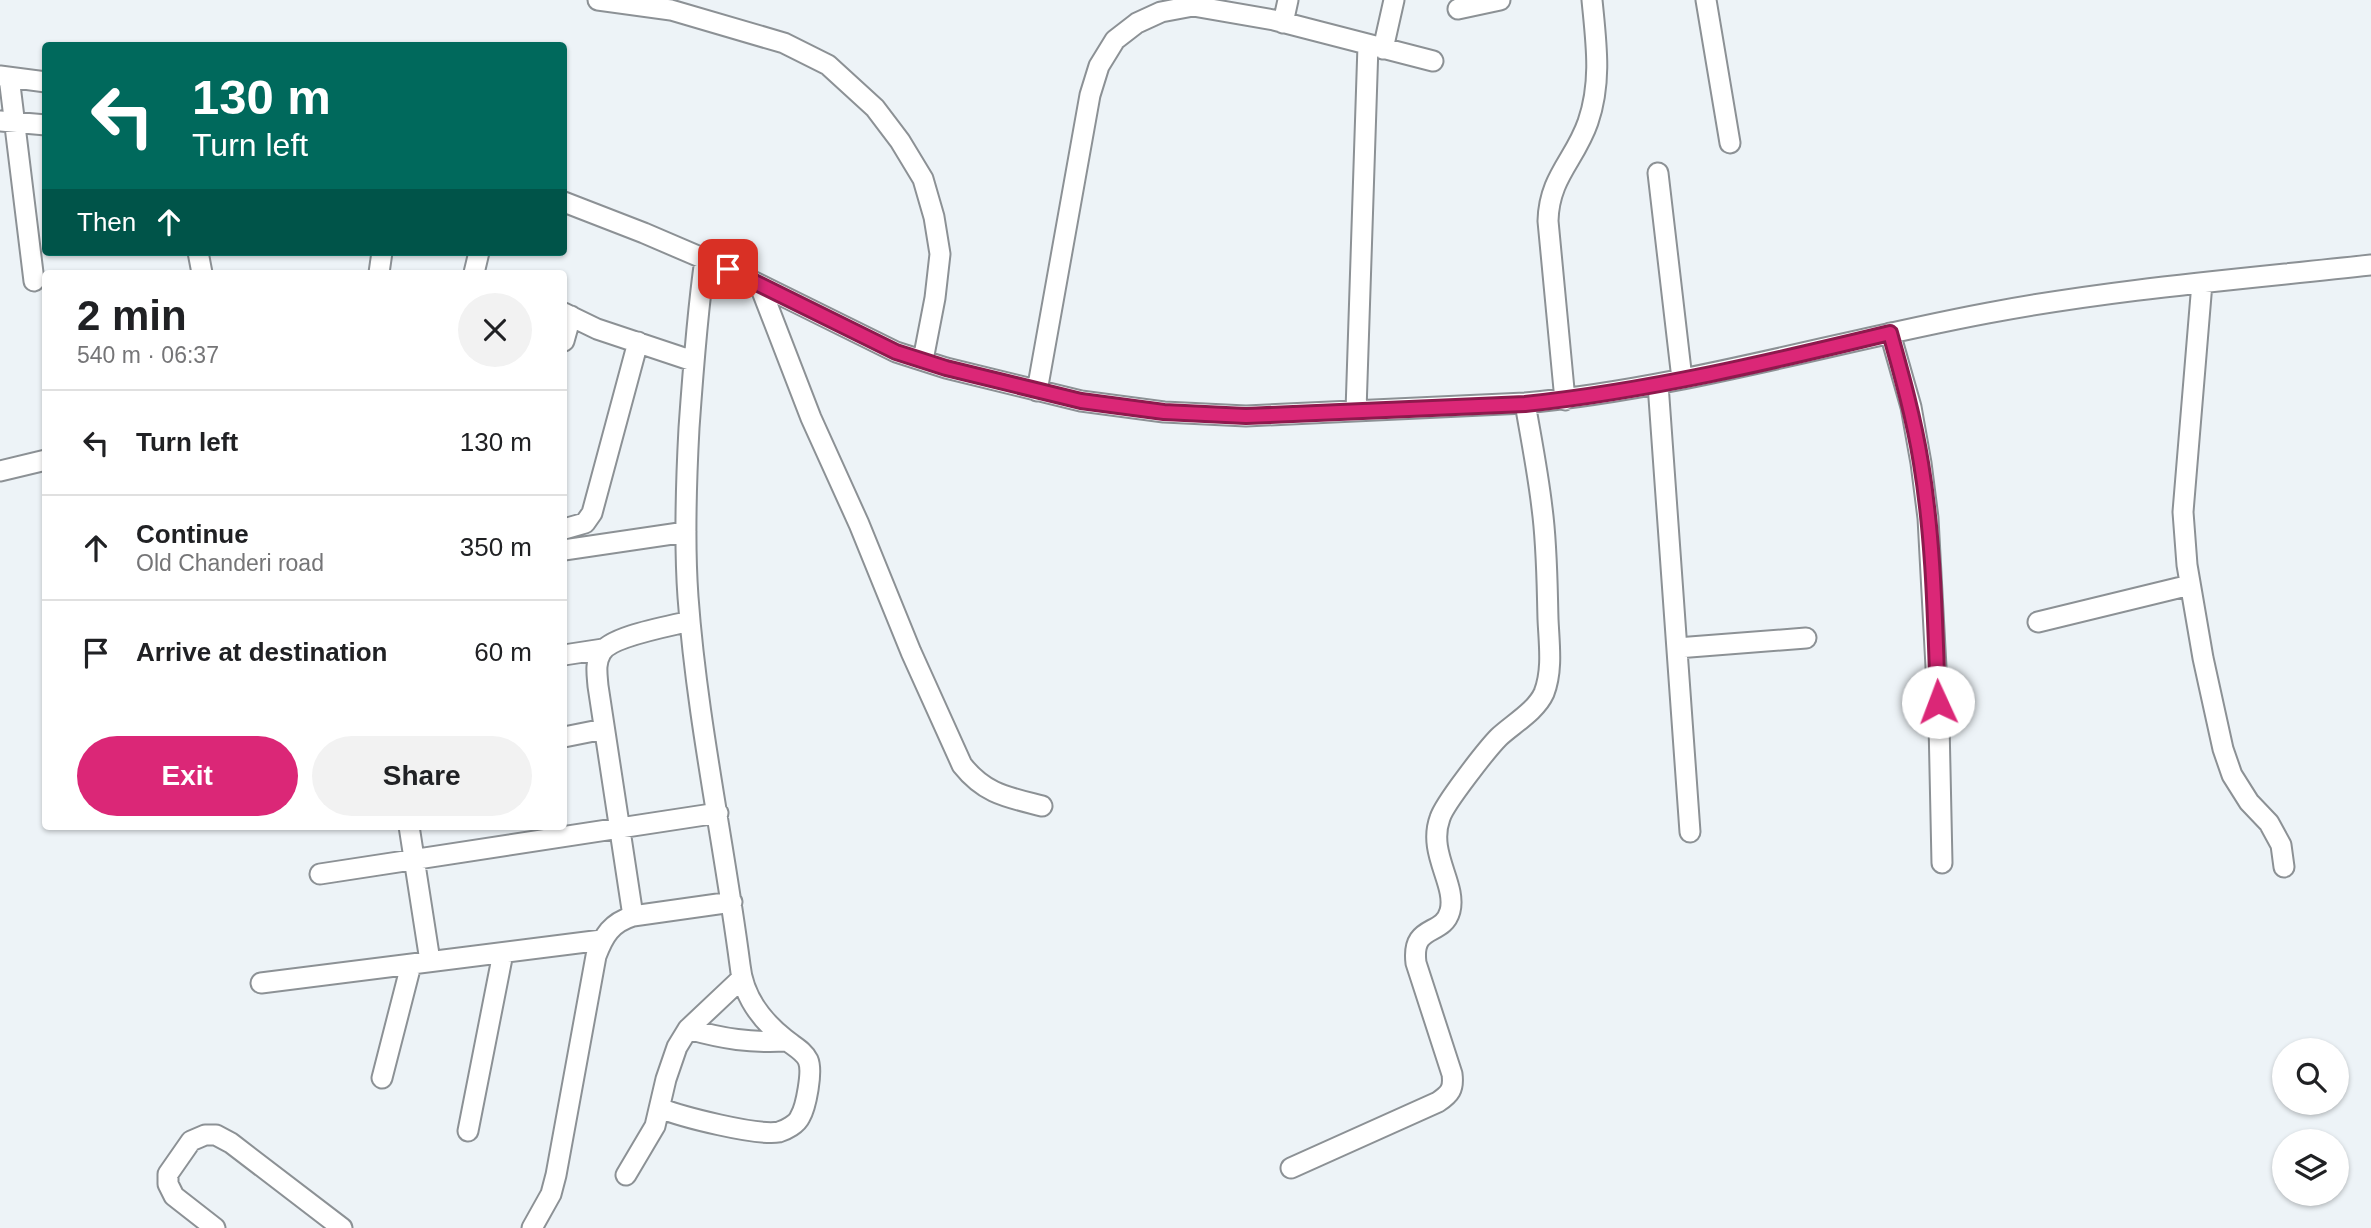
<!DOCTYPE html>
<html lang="en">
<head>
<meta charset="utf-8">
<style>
  body { margin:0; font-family:Helvetica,sans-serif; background:#f2f2f2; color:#202124; height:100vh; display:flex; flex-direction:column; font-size:26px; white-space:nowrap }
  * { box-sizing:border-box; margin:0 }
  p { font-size:23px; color:#757577 }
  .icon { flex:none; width:38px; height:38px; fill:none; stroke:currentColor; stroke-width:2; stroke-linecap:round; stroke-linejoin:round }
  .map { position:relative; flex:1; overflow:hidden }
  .panel { position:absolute; left:42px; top:270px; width:525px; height:560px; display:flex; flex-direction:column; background:#fff; border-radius:7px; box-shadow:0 2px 5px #0004 }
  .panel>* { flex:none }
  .hud { position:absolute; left:42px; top:42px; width:525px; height:214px; border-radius:7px; box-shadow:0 2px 5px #0004; background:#00695c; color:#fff; overflow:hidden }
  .fabs { position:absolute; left:2272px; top:1038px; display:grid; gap:14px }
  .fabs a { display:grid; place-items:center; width:77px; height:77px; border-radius:50%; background:#fff; box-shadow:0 2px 5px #0004; font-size:35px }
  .pin { position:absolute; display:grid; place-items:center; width:60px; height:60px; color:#fff; margin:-30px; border-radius:14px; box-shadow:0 4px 10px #0006 }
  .me { position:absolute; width:77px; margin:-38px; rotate:358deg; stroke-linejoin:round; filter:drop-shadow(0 0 5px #0008) }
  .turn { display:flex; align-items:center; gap:24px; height:147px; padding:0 35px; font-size:32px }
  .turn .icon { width:91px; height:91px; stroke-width:2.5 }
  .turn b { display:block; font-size:49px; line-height:60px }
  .then { display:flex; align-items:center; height:66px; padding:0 35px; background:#0003; gap:14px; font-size:26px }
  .round { display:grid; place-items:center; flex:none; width:74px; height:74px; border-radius:37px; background:#f2f2f2 }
  .head { display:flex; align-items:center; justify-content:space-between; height:119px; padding:0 35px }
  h1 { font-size:42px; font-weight:600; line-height:52px }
  .action { display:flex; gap:14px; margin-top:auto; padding:14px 35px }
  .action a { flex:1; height:80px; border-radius:42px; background:#db2777; color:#fff; font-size:28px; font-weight:600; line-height:80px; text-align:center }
  .action a+a { background:#f2f2f2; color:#202124 }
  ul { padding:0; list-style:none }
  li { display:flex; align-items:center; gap:21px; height:105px; padding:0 35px; border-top:2px solid #e0e0e0 }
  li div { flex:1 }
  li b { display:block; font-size:26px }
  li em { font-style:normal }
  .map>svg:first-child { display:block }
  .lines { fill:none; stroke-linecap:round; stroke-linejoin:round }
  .minor-casing { stroke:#8c9195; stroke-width:23 }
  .minor { stroke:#fff; stroke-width:19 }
  .route-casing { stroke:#8e194d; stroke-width:18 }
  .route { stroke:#db2777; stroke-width:12 }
</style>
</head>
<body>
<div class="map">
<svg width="2371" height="1228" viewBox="0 0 2371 1228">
  <rect width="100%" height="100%" fill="#edf3f7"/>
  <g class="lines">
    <g class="minor-casing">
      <path id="minor" d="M598,0L671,10L784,43L828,65L875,108L900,141L923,179L934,217L940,254L935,298L923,360
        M1706,0L1730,143
        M1458,9L1500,0
        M1283,23L1288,0
        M1383,49L1394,0
        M0,76L46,82
        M9,77L34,281
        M0,121L46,125
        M1658,173L1682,379
        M564,202L644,233L728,269L896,352L946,368L1081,401L1164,412L1246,416L1525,403C1682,388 1833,342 1988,313C2114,289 2243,279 2371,265
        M198,252L202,273
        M379,273L382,252
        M474,273L479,252
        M2202,283L2183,512L2187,565L2203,658L2223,749L2232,775L2249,802L2269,823L2281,845L2284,867
        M760,286L811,418L859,524L911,652L962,765C985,794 1007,797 1042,806
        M564,313L597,329L693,361
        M1890,333L1911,407L1921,463L1928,518L1939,723L1942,863
        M564,341L571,316
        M1658,384L1690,832
        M1037,391L1090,95L1099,66L1115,40L1137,23L1161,12L1193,6L1274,20L1433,61
        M1565,400L1548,221C1549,177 1575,160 1588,122C1602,81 1596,42 1592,0
        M1356,411L1368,45
        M0,471L46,460
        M564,529L585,523L592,513L638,342
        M564,550L686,532
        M2038,622L2190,585
        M1677,648L1806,638
        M564,655L603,649
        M564,737L604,729
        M409,826L430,961
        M320,874L718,813
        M633,916L598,686C597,674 595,663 601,653C610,636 671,626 690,621
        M261,983L602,940
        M688,1029C724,1039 750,1043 787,1041
        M382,1078L411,965
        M660,1108C682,1117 757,1136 779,1132C786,1130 797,1124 800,1117C806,1107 813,1071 808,1060C804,1051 793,1046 785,1039C761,1020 743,996 740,965C724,842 697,720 688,597C684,541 686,484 689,428C693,371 697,315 705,259
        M468,1131L503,953
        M1291,1168L1438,1102C1450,1094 1454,1089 1452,1074L1416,963C1411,923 1443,937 1450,911C1457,884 1427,853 1440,818C1444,804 1488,748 1499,737C1513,724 1536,711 1544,693C1553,670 1549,643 1548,619C1547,582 1547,545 1542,508C1538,473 1531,438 1525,403
        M626,1175L655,1126L666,1079L677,1047L688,1029L741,979
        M215,1228L174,1196L168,1184V1174L191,1141L205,1135H216L231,1143L342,1228
        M532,1228L551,1194L556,1175L596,956C604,935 611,923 633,916L732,902"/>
    </g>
    <use href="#minor" class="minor"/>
  </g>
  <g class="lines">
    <g class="route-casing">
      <path id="route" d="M728,269L896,352L946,368L1081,401L1164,412L1246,416L1525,404C1648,391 1770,362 1890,333C1902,376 1914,419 1921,463C1934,542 1935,623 1938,702"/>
    </g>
    <use href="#route" class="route"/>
  </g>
</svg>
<div class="fabs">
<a><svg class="icon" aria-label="search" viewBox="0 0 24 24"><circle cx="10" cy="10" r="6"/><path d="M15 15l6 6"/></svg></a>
<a><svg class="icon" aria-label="layers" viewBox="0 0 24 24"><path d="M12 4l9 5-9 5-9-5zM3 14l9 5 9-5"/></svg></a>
</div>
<div class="pin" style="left:728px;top:269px;background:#d93025"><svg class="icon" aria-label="arrive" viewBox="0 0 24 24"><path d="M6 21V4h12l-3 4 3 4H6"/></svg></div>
<svg class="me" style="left:1938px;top:702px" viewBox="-20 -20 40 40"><circle r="19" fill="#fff"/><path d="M0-13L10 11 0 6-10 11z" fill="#db2777"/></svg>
<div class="hud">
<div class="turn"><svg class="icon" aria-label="left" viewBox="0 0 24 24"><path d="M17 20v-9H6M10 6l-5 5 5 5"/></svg><div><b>130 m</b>Turn left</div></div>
<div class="then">Then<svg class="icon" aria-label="ahead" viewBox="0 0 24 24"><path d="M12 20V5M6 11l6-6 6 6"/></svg></div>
</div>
<section class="panel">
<div class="head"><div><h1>2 min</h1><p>540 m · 06:37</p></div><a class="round"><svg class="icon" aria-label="close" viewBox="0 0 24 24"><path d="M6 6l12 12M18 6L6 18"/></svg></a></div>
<ul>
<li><svg class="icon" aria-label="left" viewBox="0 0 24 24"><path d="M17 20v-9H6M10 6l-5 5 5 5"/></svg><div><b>Turn left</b></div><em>130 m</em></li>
<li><svg class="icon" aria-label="ahead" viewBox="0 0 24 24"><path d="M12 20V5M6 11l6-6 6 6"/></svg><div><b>Continue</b><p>Old Chanderi road</p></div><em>350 m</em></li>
<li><svg class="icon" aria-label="arrive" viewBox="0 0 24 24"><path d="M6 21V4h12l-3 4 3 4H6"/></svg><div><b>Arrive at destination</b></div><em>60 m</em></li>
</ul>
<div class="action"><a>Exit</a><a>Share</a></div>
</section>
</div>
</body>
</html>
